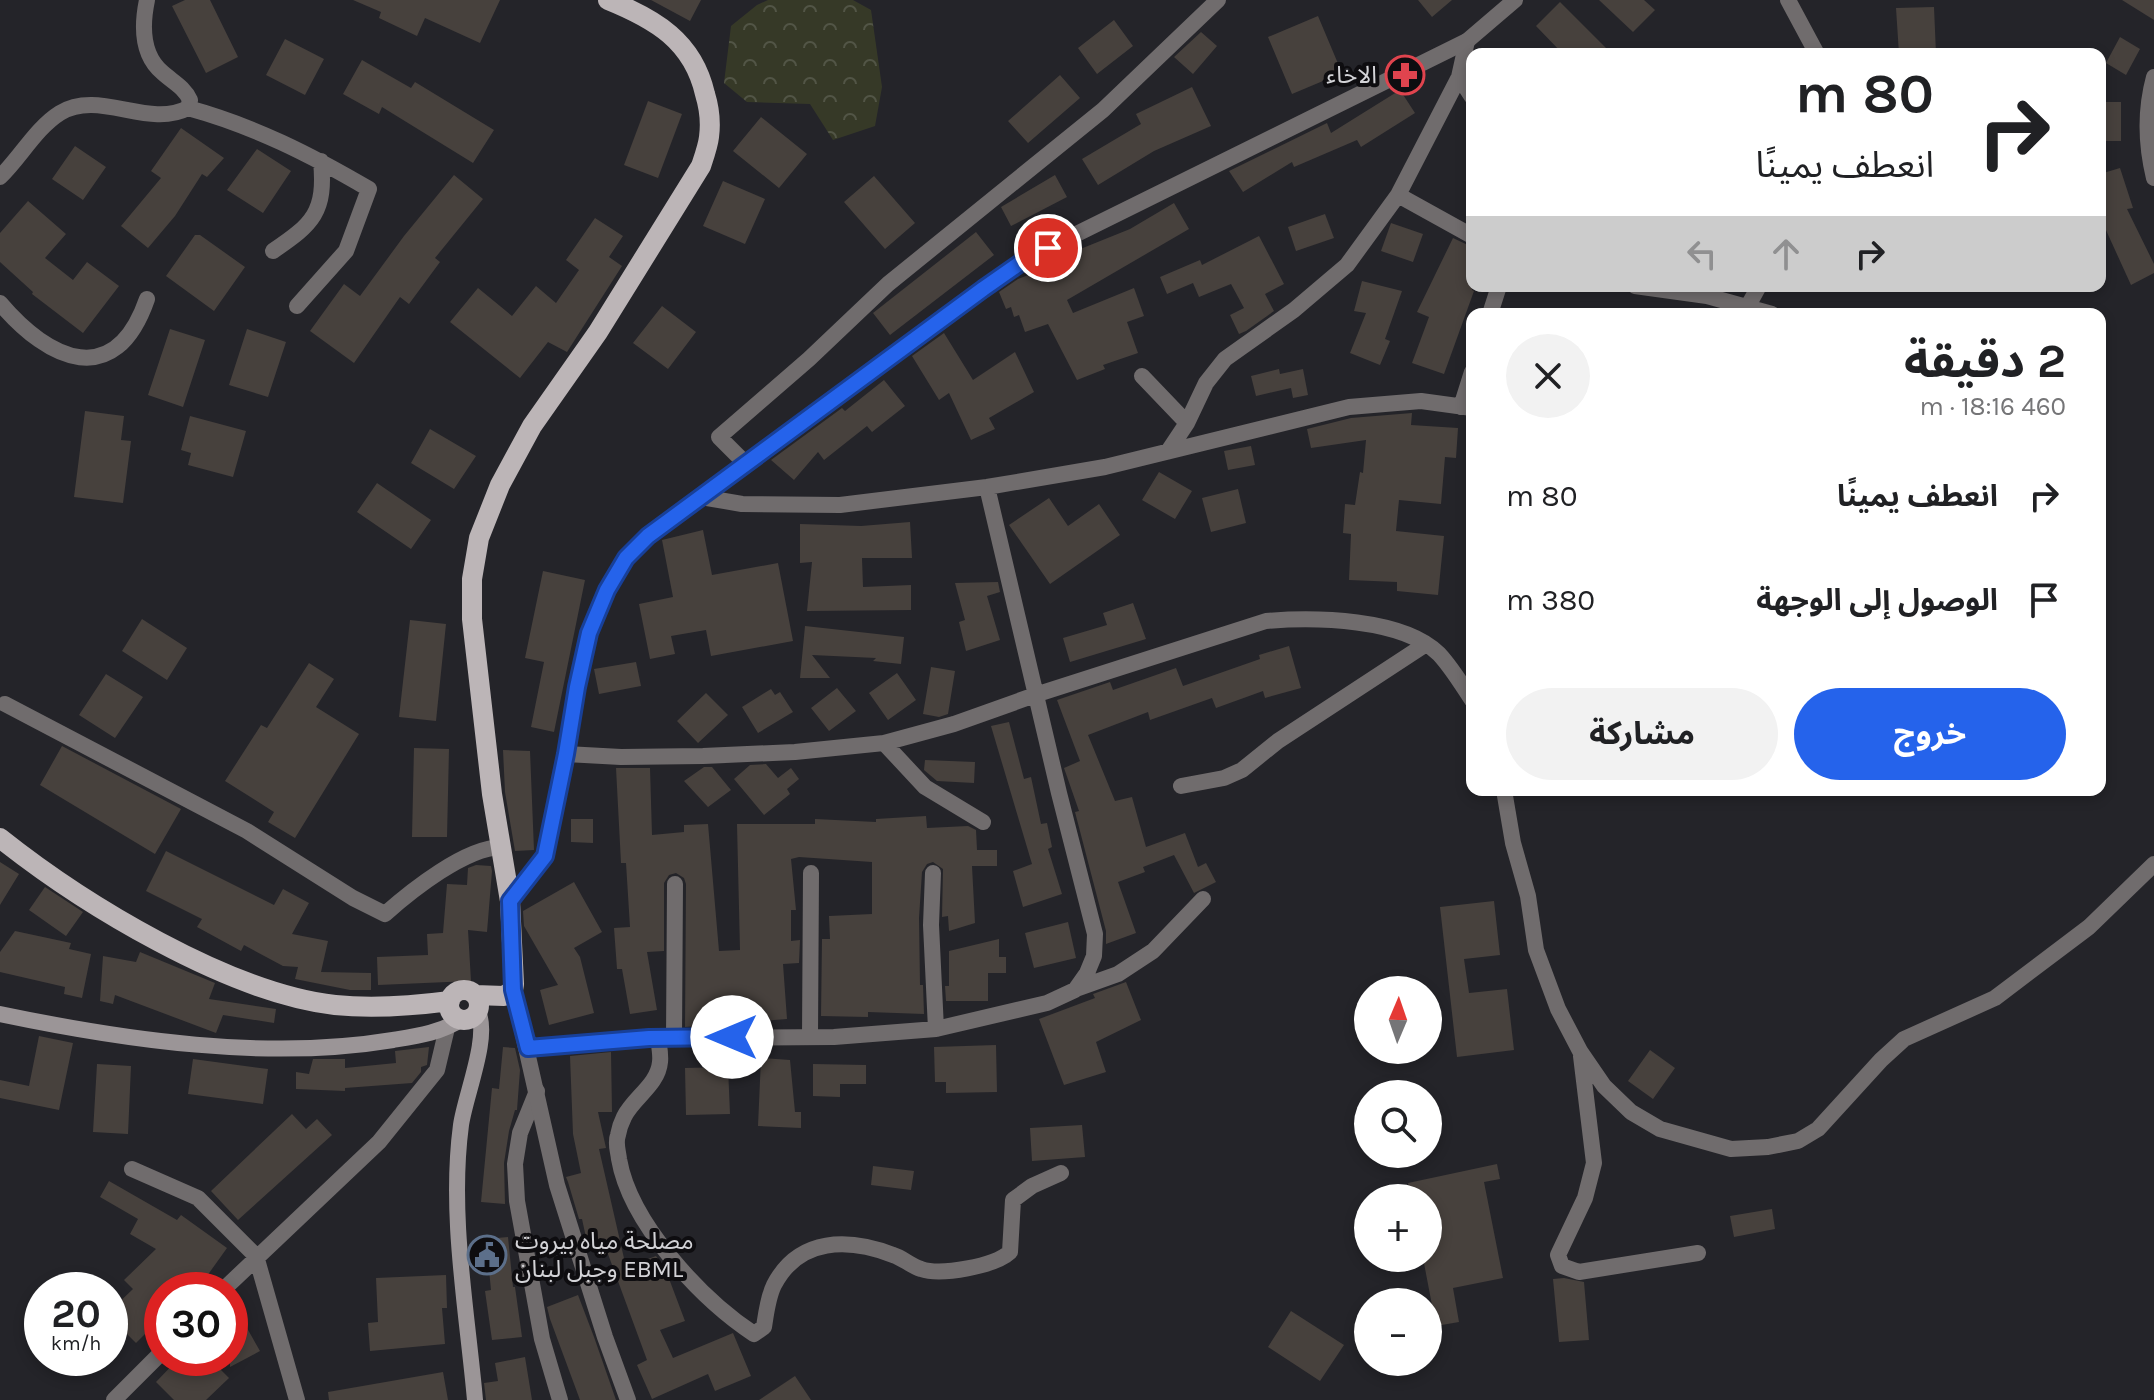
<!DOCTYPE html>
<html lang="ar">
<head>
<meta charset="utf-8">
<style>
  body { margin:0; font-family:Karla,"Noto Sans Arabic",sans-serif; background:#f2f2f2; color:#202124; direction:rtl; height:100vh; display:flex; flex-direction:column; font-size:30px; white-space:nowrap }
  * { box-sizing:border-box; margin:0 }
  p { font-size:26px; color:#757577 }
  .icon { flex:none; width:44px; height:44px; fill:none; stroke:currentColor; stroke-width:2; stroke-linecap:round; stroke-linejoin:round }
  .map { position:relative; flex:1; overflow:hidden; direction:ltr }
  .drawer { position:absolute; left:1466px; top:308px; width:640px; height:488px; display:flex; flex-direction:column; background:#fff; border-radius:16px; box-shadow:0 4px 12px #0003; direction:rtl }
  .drawer>* { flex:none }
  .banner { position:absolute; left:1466px; top:48px; width:640px; height:244px; border-radius:16px; box-shadow:0 4px 12px #0003; direction:rtl; background:#fff; color:#202124; overflow:hidden }
  .needle { width:52px; rotate:2deg }
  .fabs { position:absolute; left:1354px; top:976px; display:grid; gap:16px }
  .fabs a { display:grid; place-items:center; width:88px; height:88px; border-radius:50%; background:#fff; box-shadow:0 4px 12px #0003; font-size:40px }
  .speed { position:absolute; left:24px; top:1272px; display:flex; gap:16px; font-size:40px; font-weight:700; text-align:center }
  .speed>* { display:grid; place-content:center; width:104px; height:104px; border-radius:50%; background:#fff; box-shadow:0 4px 12px #0003; line-height:1 }
  .speed small { font-size:20px; font-weight:400 }
  .speed .limit { border:12px solid #d22; background:#fff; color:#111 }
  .pin { position:absolute; display:grid; place-items:center; width:68px; height:68px; color:#fff; margin:-34px; border:4px solid #fff; border-radius:50%; box-shadow:0 2px 8px #0007 }
  .me { position:absolute; width:88px; margin:-44px; rotate:270deg; stroke-linejoin:round; filter:drop-shadow(0 0 6px #0008) }
  .turn { display:flex; align-items:center; gap:28px; height:168px; padding:0 40px; font-size:36px }
  .turn .icon { width:104px; height:104px; stroke-width:2.5 }
  .turn b { display:block; font-size:56px; line-height:68px }
  .lanes { display:flex; align-items:center; height:76px; padding:0 40px; background:#0003; justify-content:center; gap:40px; direction:ltr }
  .lanes .off { opacity:.35 }
  .round { display:grid; place-items:center; flex:none; width:84px; height:84px; border-radius:42px; background:#f2f2f2 }
  .headline { display:flex; align-items:center; justify-content:space-between; height:136px; padding:0 40px }
  h1 { font-size:48px; font-weight:700; line-height:60px }
  .action { display:flex; gap:16px; margin-top:auto; padding:16px 40px }
  .action a { flex:1; height:92px; border-radius:48px; background:#2563eb; color:#fff; font-size:32px; font-weight:700; line-height:92px; text-align:center }
  .action a+a { background:#f2f2f2; color:#202124 }
  ul { padding:0; list-style:none }
  li { display:flex; align-items:center; gap:24px; height:104px; padding:0 40px }
  li div { flex:1 }
  li b { display:block; font-size:30px }
  li em { font-style:normal }
  .map>svg:first-child { display:block }
  .forest { fill:url(#forest-crowns) }
  .building { fill:#47413d }
  .lines { fill:none; stroke-linecap:round; stroke-linejoin:round }
  .minor { stroke:#706c6d; stroke-width:16 }
  .tertiary { stroke:#706c6d; stroke-width:16 }
  .secondary { stroke:#9b9597; stroke-width:16 }
  .primary { stroke:#bcb5b7; stroke-width:20 }
  .route-casing { stroke:#184099; stroke-width:20 }
  .route { stroke:#2563eb; stroke-width:14 }
  .labels { text-anchor:middle; dominant-baseline:central; stroke-width:8; stroke-linejoin:round; paint-order:stroke }
  .poi-label { font-size:24px; fill:#d3d3d7; stroke:#0e0d10; text-anchor:end }
</style>
</head>
<body>
<div class="map">
<svg width="2154" height="1400" viewBox="0 0 2154 1400">
  <defs>
    <pattern id="forest-crowns" width="20" height="18" patternUnits="userSpaceOnUse" patternTransform="scale(2)"><rect width="20" height="18" fill="#363927"/><path d="M2 6a3 3 0 1 1 6 0M12 15a3 3 0 1 1 6 0" fill="none" stroke="#525546"/></pattern>
  </defs>
  <rect width="100%" height="100%" fill="#242429"/>
  <path class="forest" d="M768,0H853L871,10L882,87L875,126L833,140L810,104L747,102L724,83L731,26L757,5Z"/>
  <path class="building" d="M185,0H210L238,57L206,73L172,6Z
    M353,0H500L480,43L425,18L417,36L379,18L381,12Z
    M651,0H701L690,21Z
    M1418,0H1452L1432,17Z
    M1599,0H1644L1655,10L1633,32Z
    M2122,0H2154V20Z
    M1560,2L1612,54H1563L1536,26Z
    M1934,7L1936,54H1899L1896,8Z
    M1318,16L1342,73L1292,94L1268,37Z
    M1114,20L1133,46L1097,74L1078,48Z
    M1201,32L1217,46L1193,74L1174,57Z
    M2120,37L2140,49L2126,75L2106,63Z
    M285,39L324,59L305,95L266,75Z
    M362,60L411,88L415,82L494,130L473,163L382,107L379,114L343,94Z
    M1060,75L1080,98L1028,143L1008,121Z
    M1192,87L1211,126L1154,151L1098,185L1082,159L1141,124L1136,114Z
    M1400,90L1415,113L1361,147L1357,140L1294,167L1292,162L1243,192L1229,171L1327,123L1331,133Z
    M648,101L682,114L658,178L624,165Z
    M2100,102H2121V141H2100Z
    M761,117L807,154L779,188L733,151Z
    M181,128L224,158L207,177L202,174L175,216L148,248L121,226L161,178L151,171Z
    M75,146L106,167L83,200L52,179Z
    M257,149L291,171L263,213L227,190Z
    M2120,168L2133,208L2127,209L2154,264V273L2131,285L2100,217V174Z
    M454,175L483,199L435,258L440,262L409,304L400,297L354,363L310,331L344,284L360,296L404,236Z
    M1055,175L1067,197L1011,226L1001,207Z
    M874,176L915,223L885,249L844,202Z
    M723,181L765,199L745,244L703,226Z
    M28,201L66,234L45,258L73,280L87,262L119,286L83,333L32,294L33,292L0,262V233Z
    M1174,203L1189,229L1067,300L1073,313L1134,288L1144,316L1127,322L1138,353L1103,365L1105,369L1077,380L1048,324L1025,332L1019,315L1014,317L1011,307L1006,309L999,292L1018,279L1065,261L1063,256L1130,229Z
    M1325,214L1334,238L1296,251L1288,227Z
    M595,218L623,236L609,257L622,266L567,352L548,342L520,378L450,322L478,288L512,316L536,286L556,303L579,270L566,260Z
    M1391,223L1423,234L1413,262L1381,251Z
    M976,232L994,255L890,335L873,313Z
    M195,235H200L245,267L214,311L166,276Z
    M1259,236L1284,284L1265,294L1274,311L1246,331L1239,334L1230,315L1244,308L1231,284L1199,297L1193,283L1167,294L1160,277L1200,260L1202,265Z
    M1453,238L1472,247V290L1474,291L1444,374L1412,363L1429,317L1417,312Z
    M1362,281L1402,291L1385,339L1390,341L1380,365L1350,353L1366,313L1354,311Z
    M662,306L696,332L668,369L633,343Z
    M170,329L205,340L183,407L148,395Z
    M247,329L286,342L268,397L229,385Z
    M944,333L973,380L1015,352L1034,392L989,418L995,429L971,440L949,393L939,400L912,356Z
    M1279,369L1280,374L1303,369L1308,395L1293,398L1291,388L1256,396L1251,376Z
    M884,380L905,406L872,432L867,426L824,460L818,452L794,480L771,460L842,408L845,411Z
    M85,411L124,416L121,440L131,441L123,503L74,497Z
    M1412,413L1411,425L1458,428L1456,458L1445,457L1441,504L1399,500L1396,531L1444,536L1438,595L1397,591V582L1349,580L1351,534L1343,533L1345,504L1355,505L1360,472L1363,473L1366,440L1311,448L1307,429L1351,418Z
    M190,416L246,431L233,477L188,465L191,453L181,450Z
    M430,429L476,456L454,489L411,463Z
    M1251,446L1255,465L1228,470L1224,451Z
    M1159,472L1192,491L1175,519L1142,500Z
    M377,483L431,520L411,549L357,512Z
    M1238,489L1246,523L1211,532L1202,498Z
    M1049,498L1068,526L1099,504L1120,535L1050,584L1009,525Z
    M910,522L912,558H862L863,587L911,585V610L807,611L812,562L800,563V524L861,526Z
    M703,530L712,575L778,563L793,641L711,656L706,630L671,636L675,654L650,659L639,604L673,597L662,540Z
    M543,571L585,580L554,732L531,727L544,662L525,658Z
    M998,582L1000,592L987,596L1000,640L966,651L959,622L965,620L955,583Z
    M1133,603L1146,639L1070,662L1063,638L1107,625L1103,613Z
    M142,619L187,648L167,680L122,651Z
    M410,620L446,624L436,721L399,717Z
    M805,626L904,637L901,664L873,661L876,658L812,655L830,678H800Z
    M1289,646L1301,688L1265,698L1263,691L1216,708L1212,698L1150,720L1148,712L1088,735L1115,801L1132,797L1146,847L1185,833L1198,867L1206,863L1216,882L1194,893L1174,855L1143,867L1145,872L1118,882L1136,933L1106,944V931L1075,812L1079,811L1064,768L1080,761L1057,700L1110,682L1113,690L1176,668L1183,686L1260,659L1259,655Z
    M636,662L641,686L599,694L594,669Z
    M309,663L334,679L316,707L359,734L295,838L268,822L274,812L225,781L261,725L267,728Z
    M931,667L955,671L948,714L939,717L923,714Z
    M897,673L916,700L888,720L869,693Z
    M106,674L143,697L115,738L79,715Z
    M837,688L856,711L829,731L811,708Z
    M771,689L775,695L780,692L793,712L758,733L742,707Z
    M706,693L728,715L698,743L677,721Z
    M1009,722L1024,779L1031,777L1041,824L1047,823L1052,847L1048,849L1062,894L1023,907L1013,871L1032,864L991,726Z
    M62,746L181,809L155,854L40,785Z
    M414,748L449,749L447,837H412Z
    M503,750L530,751L534,850L515,851L505,792Z
    M925,760L975,762L974,783L937,781L924,770Z
    M766,764L778,778L791,768L799,779L787,789L790,794L764,815L734,779L750,765Z
    M704,767H712L731,790L708,807L684,781Z
    M616,768H650L652,835L684,832V825L708,824L719,951L740,950L737,824H815V819L876,822V819L926,816L927,828L968,826L976,830L977,850H997V866H972L975,923L949,931L948,916L942,917L943,869L933,862L927,864L922,872L919,918L920,985H923L924,1014L868,1012V1017L821,1016L822,939H830L829,916L872,914V862L799,857L791,859L796,910H791V941L800,940L799,963L783,964L787,1019L685,1027L686,884L684,878L676,873L669,875L664,883V951L647,952L657,1010L630,1014L622,969H617L614,928L630,927L626,863H621Z
    M571,819H593V843L571,842Z
    M166,851L274,905L283,889L309,903L292,934L328,941L321,972L371,973V990H350L295,979L298,967L283,966L244,945L241,951L197,927L202,919L146,891Z
    M0,862L19,874L0,905Z
    M476,865L491,866L492,871L487,932L468,930L471,981L378,985L377,957L428,955L427,934L443,933L447,884L467,885L468,868Z
    M574,882L602,932L574,948L580,957L594,1013L549,1025L540,990L558,985L524,926L523,911Z
    M45,887L83,912L66,936L29,910Z
    M1494,901L1500,955L1464,959L1469,993L1507,989L1514,1050L1457,1057L1440,907Z
    M1068,922L1076,958L1034,968L1025,933Z
    M15,931L71,943L69,949L91,954L82,998L64,994L65,987L0,972V952Z
    M999,939V957H1006V973H988V1001H946L945,986H949V951Z
    M140,952L215,983L209,999L276,1009L274,1023L223,1015L216,1033L115,995L113,1004L100,1001L103,956L136,962Z
    M1126,982L1141,1020L1096,1042L1106,1072L1064,1085L1039,1019L1095,998L1093,994Z
    M39,1036L73,1043L59,1110L0,1098V1080L29,1086Z
    M996,1045L997,1092L946,1093V1082H935L934,1047Z
    M429,1047L427,1065L421,1067V1072L412,1083L345,1088V1091L296,1089V1072L309,1074L313,1059H345V1068L396,1063L395,1051Z
    M503,1047L515,1048L520,1070L517,1110H515L509,1131L504,1163L505,1204L481,1202L492,1088L499,1089Z
    M1650,1050L1675,1068L1653,1099L1628,1081Z
    M611,1052L612,1112H598L606,1148L599,1149L626,1267L656,1256L665,1268L685,1321L660,1330L673,1358L733,1333L751,1376L715,1391L708,1374L652,1399L637,1365L647,1360L608,1254L601,1256L597,1240L587,1242L582,1219H579L568,1182L566,1177L581,1173L573,1134L570,1056Z
    M761,1058L790,1060L795,1112H801V1128L758,1126Z
    M193,1059L268,1069L263,1104L188,1094Z
    M97,1064L131,1066L128,1134L93,1132Z
    M813,1064L866,1065V1084H840V1097L813,1096Z
    M728,1067L730,1114L686,1115L685,1068Z
    M292,1114L306,1129L317,1119L332,1135L238,1220L211,1191Z
    M1082,1125L1085,1157L1032,1161L1030,1128Z
    M1497,1164L1500,1179L1484,1182L1503,1278L1453,1288L1459,1322L1436,1326L1423,1258H1428V1198H1411L1408,1183Z
    M873,1166L914,1171L911,1190L871,1185Z
    M109,1181L177,1220L181,1215L227,1248L197,1290H162V1317L136,1343L110,1317V1311L133,1289L124,1280L156,1249L130,1234L138,1219L100,1197Z
    M1772,1209L1775,1229L1734,1237L1730,1216Z
    M508,1237L513,1287H515L522,1337L492,1340L485,1291L491,1290L486,1239Z
    M446,1275L447,1308H442L445,1344L370,1351L368,1323L378,1322L376,1278Z
    M1564,1278L1584,1282L1589,1340L1559,1342L1553,1279Z
    M578,1295L594,1337L616,1400H580L550,1319L547,1307Z
    M230,1298L260,1351L230,1367Z
    M1291,1311L1344,1345L1320,1381L1268,1347Z
    M525,1357L532,1400H486L484,1383L498,1381L495,1363Z
    M179,1358H209L229,1378L206,1400H174L156,1382Z
    M443,1372L448,1400H329L328,1392Z
    M795,1376L811,1400H759Z"/>
  <g class="lines">
    <path class="minor" d="M147,0C142,24 141,55 163,73C173,82 184,87 190,100L188,108
      M1788,0L1817,54
      M1459,77L1472,97
      M2154,77C2145,110 2146,145 2154,178
      M0,177C20,158 36,128 60,113C99,89 148,129 188,108C254,126 311,155 369,189L346,251L297,306
      M1398,195L1472,236
      M273,251C313,224 326,212 321,161
      M1635,286L1707,296L1772,314
      M0,303C49,361 115,391 147,299
      M1748,306L1759,286
      M1490,314L1499,286
      M1142,376L1187,423
      M1461,407L1472,372
      M1169,450L1187,423L1206,383L1225,359L1294,310L1347,265L1398,195L1459,77L1467,41
      M745,463L719,437L809,359L888,284L1103,110L1218,0
      M701,497L742,504L840,505L987,487L1105,467L1349,407L1421,401L1472,408
      M5,704L247,831L353,898L385,914C412,890 465,848 501,847
      M884,743L925,787L983,822
      M566,754L621,757L703,756L795,752L884,743L954,724L1038,694L1266,621C1314,617 1403,618 1439,654C1452,668 1462,685 1472,700
      M1181,786L1224,778L1242,770L1278,741L1426,644
      M1504,790L1513,843L1528,896L1536,950L1558,1009L1580,1051L1604,1086L1631,1112L1660,1129L1731,1149L1768,1147L1798,1141L1818,1129L1881,1060L1904,1039L1995,998L2089,927L2154,864
      M933,873L931,925L936,1029
      M1076,989L1118,974L1153,951L1203,899
      M810,1037L811,873
      M658,1038C659,1046 661,1054 660,1062C658,1085 633,1098 624,1117C621,1123 619,1129 618,1135C615,1143 618,1150 619,1159C630,1223 701,1299 754,1334L764,1327C766,1314 768,1297 774,1285C799,1237 849,1238 893,1255C903,1258 911,1266 921,1269C941,1276 995,1266 1010,1252L1013,1200L1032,1186L1061,1173
      M674,1038L675,884
      M528,1048L649,1038L834,1037L936,1029L1047,1003L1075,990L1087,973L1094,956L1095,934L1059,793L987,487
      M1581,1056L1594,1163L1585,1198L1558,1255L1562,1266L1579,1272L1698,1253
      M537,1091L520,1133L515,1164L517,1201L542,1339L560,1400
      M132,1169L198,1198L256,1256L297,1400
      M223,1290L379,1142L437,1070L447,1028
      M114,1400L162,1352"/>
    <path class="tertiary" d="M510,901L545,856L589,633L607,590L626,558L648,536L1026,259L1467,41L1515,0
      M513,990L557,1185L605,1337L628,1400"/>
    <path class="secondary" d="M0,1014C124,1040 267,1061 393,1040C418,1036 440,1033 462,1019
      M475,1400C467,1310 449,1215 461,1125C465,1096 490,1037 478,1012"/>
    <path class="primary" d="M0,838C83,904 229,993 335,1005C374,1009 412,1006 450,1001
      M449 1005a15 15 0 1 1 30 0a15 15 0 1 1-30 0Z
      M475,995L504,996L513,990L514,984L510,901L492,794L472,619V579L479,538L500,485L532,426L598,332L701,166C704,157 708,146 709,137C711,122 709,107 705,94C693,41 655,19 608,0"/>
  </g>
  <g class="lines">
    <g class="route-casing">
      <path id="route" d="M732,1037L649,1038L528,1048L513,990L510,901L545,856L566,754L577,687L589,633L607,590L626,558L648,536L983,289L1026,259L1048,248"/>
    </g>
    <use href="#route" class="route"/>
  </g>
  <defs>
    <g id="pharmacy-ring" transform="scale(2)"><circle r="9.5" fill="#0e0d10" stroke="#e0444e" stroke-width="1.5"/><path d="M-2-6h4v4h4v4h-4v4h-4v-4h-4v-4h4Z" fill="#e0444e"/></g>
    <g id="civic-ring" transform="scale(2)"><circle r="9.5" fill="#0e0d10" stroke="#5c6f8a" stroke-width="1.5"/><path d="M-.6-6.5H3V-4.5H.6V-3L4-1V1h2V6H-6V1h2V-1L-.6-3ZM-1.2 2.5V6h2.4V2.5Z" fill="#5c6f8a"/></g>
  </defs>
  <g fill-rule="evenodd">
    <use href="#pharmacy-ring" x="1405" y="75"/>
    <use href="#civic-ring" x="487" y="1255"/>
  </g>
  <g class="labels">
    <g class="poi-label">
      <text x="1377" y="75">الاخاء</text>
      <text x="515" y="1241" text-anchor="start">مصلحة مياه بيروت<tspan x="515" dy="28">وجبل لبنان EBML</tspan></text>
    </g>
  </g>
</svg>
<div class="fabs">
<a><svg class="needle" viewBox="-14 -14 28 28"><path d="M0-13l5 13h-10z" fill="#e53935"/><path d="M0 13l5-13h-10z" fill="#757577"/></svg></a>
<a><svg class="icon" aria-label="search" viewBox="0 0 24 24"><circle cx="10" cy="10" r="6"/><path d="M15 15l6 6"/></svg></a>
<a>+</a>
<a>−</a>
</div>
<div class="speed"><div>20<small>km/h</small></div><div class="limit">30</div></div>
<div class="pin" style="left:1048px;top:248px;background:#d93025"><svg class="icon" aria-label="arrive" viewBox="0 0 24 24"><path d="M6 21V4h12l-3 4 3 4H6"/></svg></div>
<svg class="me" style="left:732px;top:1037px" viewBox="-20 -20 40 40"><circle r="19" fill="#fff"/><path d="M0-13L10 11 0 6-10 11z" fill="#2563eb"/></svg>
<div class="banner">
<div class="turn"><svg class="icon" aria-label="right" viewBox="0 0 24 24"><path d="M7 20v-9h11M14 6l5 5-5 5"/></svg><div><b>80 m</b>انعطف يمينًا</div></div>
<div class="lanes"><svg class="icon off" aria-label="left" viewBox="0 0 24 24"><path d="M17 20v-9H6M10 6l-5 5 5 5"/></svg><svg class="icon off" aria-label="ahead" viewBox="0 0 24 24"><path d="M12 20V5M6 11l6-6 6 6"/></svg><svg class="icon" aria-label="right" viewBox="0 0 24 24"><path d="M7 20v-9h11M14 6l5 5-5 5"/></svg></div>
</div>
<section class="drawer">
<div class="headline"><div><h1>2 دقيقة</h1><p>460 m · 18:16</p></div><a class="round"><svg class="icon" aria-label="close" viewBox="0 0 24 24"><path d="M6 6l12 12M18 6L6 18"/></svg></a></div>
<ul>
<li><svg class="icon" aria-label="right" viewBox="0 0 24 24"><path d="M7 20v-9h11M14 6l5 5-5 5"/></svg><div><b>انعطف يمينًا</b></div><em>80 m</em></li>
<li><svg class="icon" aria-label="arrive" viewBox="0 0 24 24"><path d="M6 21V4h12l-3 4 3 4H6"/></svg><div><b>الوصول إلى الوجهة</b></div><em>380 m</em></li>
</ul>
<div class="action"><a>خروج</a><a>مشاركة</a></div>
</section>
</div>
</body>
</html>
